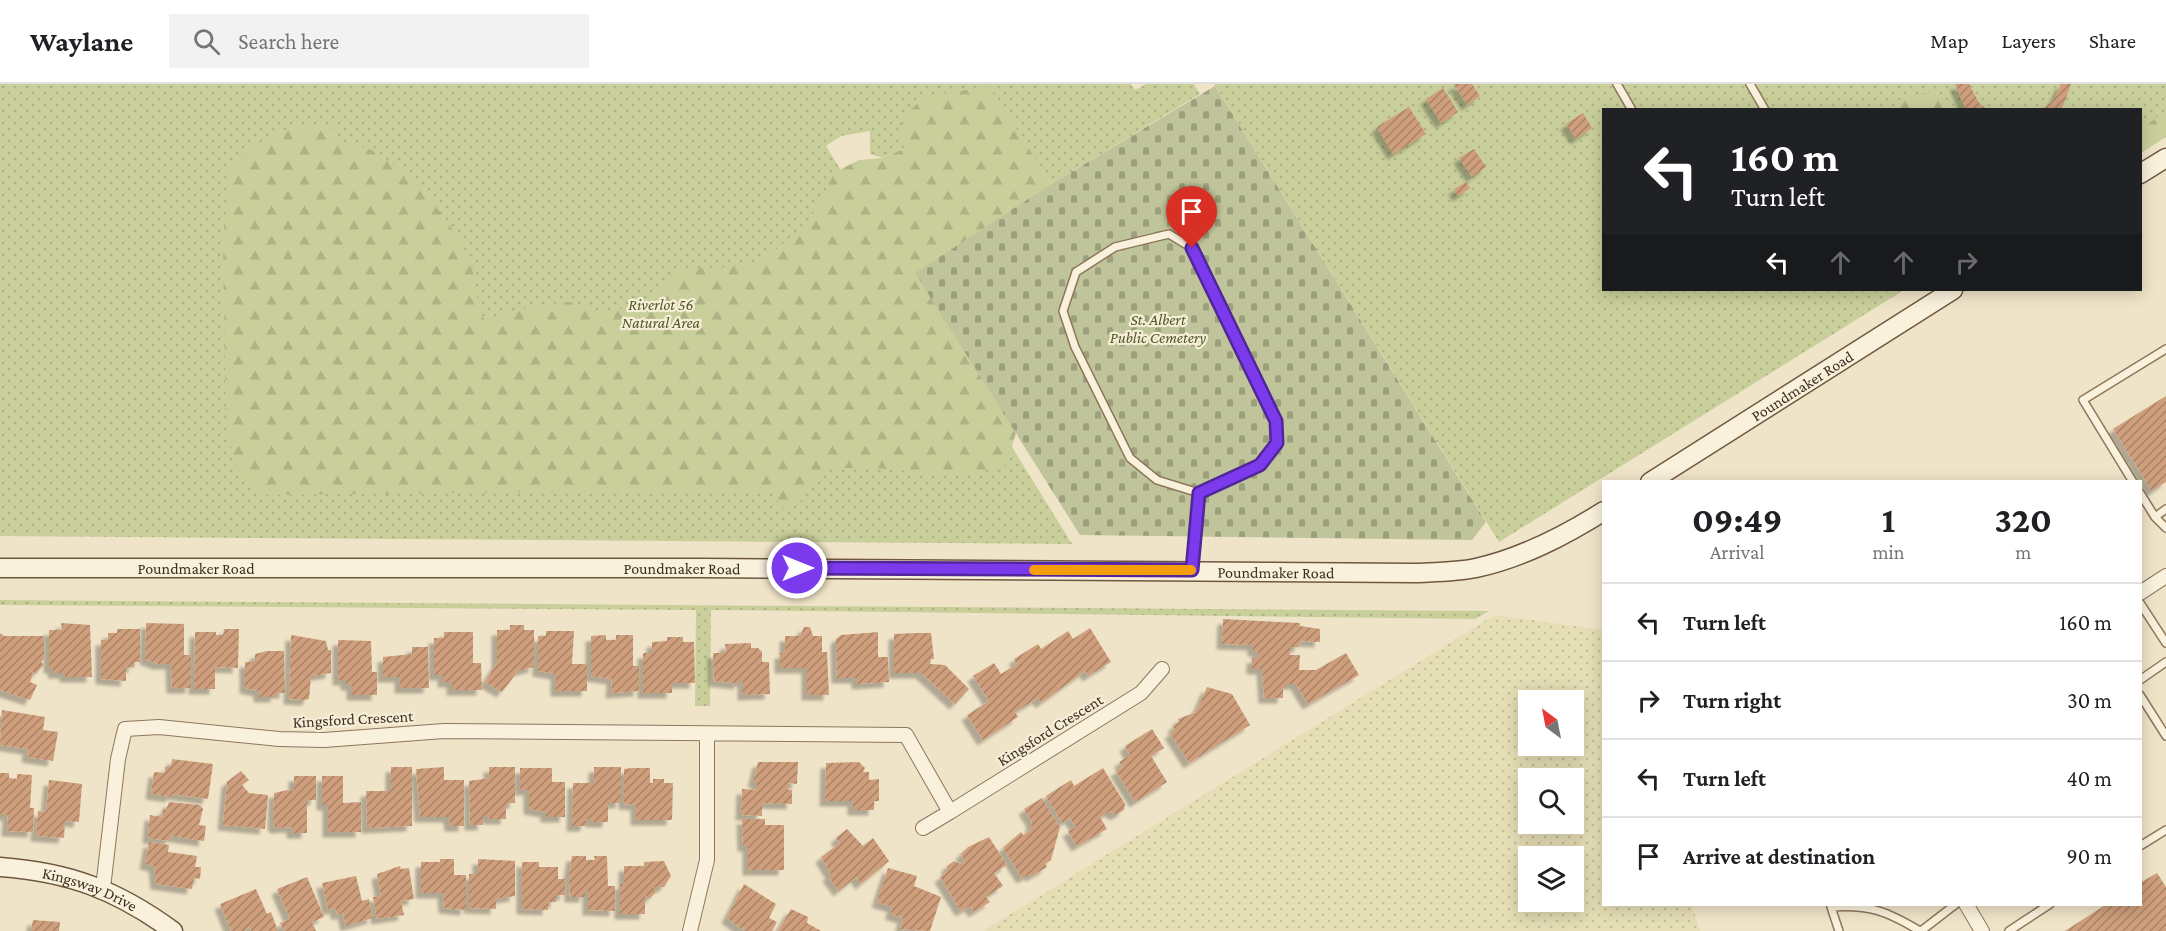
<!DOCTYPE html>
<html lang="en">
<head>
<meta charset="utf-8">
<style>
  body { margin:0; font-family:"Crimson Pro",serif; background:#f2f2f2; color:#202124; height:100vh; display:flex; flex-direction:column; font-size:22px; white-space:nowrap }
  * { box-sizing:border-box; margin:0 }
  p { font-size:20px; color:#757577 }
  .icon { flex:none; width:33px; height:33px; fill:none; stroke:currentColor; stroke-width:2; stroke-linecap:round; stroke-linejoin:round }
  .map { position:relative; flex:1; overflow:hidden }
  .panel { position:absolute; left:1602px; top:396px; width:540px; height:426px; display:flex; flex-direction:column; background:#fff; border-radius:0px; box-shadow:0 3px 15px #0003 }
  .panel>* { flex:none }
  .banner { position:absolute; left:1602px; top:24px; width:540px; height:183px; border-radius:0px; box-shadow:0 3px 15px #0003; background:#202124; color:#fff; overflow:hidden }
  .needle { width:39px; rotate:328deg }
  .controls { position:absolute; left:1518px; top:606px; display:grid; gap:12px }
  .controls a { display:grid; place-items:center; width:66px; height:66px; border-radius:0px; background:#fff; box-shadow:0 3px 15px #0003; font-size:30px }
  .pin { position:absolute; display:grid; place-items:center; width:51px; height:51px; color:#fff; margin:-62px -26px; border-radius:50% 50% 50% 0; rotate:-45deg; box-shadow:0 0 6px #0007 }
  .pin .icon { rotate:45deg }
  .me { position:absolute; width:66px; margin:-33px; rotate:90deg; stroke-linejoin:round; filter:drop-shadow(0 0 4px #0008) }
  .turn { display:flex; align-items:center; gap:21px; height:126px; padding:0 30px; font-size:27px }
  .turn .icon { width:78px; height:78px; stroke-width:2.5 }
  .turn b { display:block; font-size:42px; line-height:51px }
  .lanes { display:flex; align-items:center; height:57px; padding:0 30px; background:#0003; justify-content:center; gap:30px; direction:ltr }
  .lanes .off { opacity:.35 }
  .eta { display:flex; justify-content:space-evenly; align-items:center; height:102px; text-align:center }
  .eta b { font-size:36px; font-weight:700; line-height:42px }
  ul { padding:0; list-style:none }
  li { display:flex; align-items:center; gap:18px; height:78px; padding:0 30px; border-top:2px solid #e0e0e0 }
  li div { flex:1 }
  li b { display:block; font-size:22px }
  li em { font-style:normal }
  header { display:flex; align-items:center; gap:36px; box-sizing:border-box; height:84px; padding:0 30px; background:#fff; border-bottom:2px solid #e0e0e0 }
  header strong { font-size:28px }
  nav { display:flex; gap:33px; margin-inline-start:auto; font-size:21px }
  .search { width:420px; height:54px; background:#f2f2f2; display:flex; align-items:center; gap:15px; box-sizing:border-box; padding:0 21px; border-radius:0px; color:#757577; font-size:22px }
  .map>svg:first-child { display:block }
  .farmland { fill:url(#farmland-dots); fill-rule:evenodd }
  .grass { fill:url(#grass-dots) }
  .forest { fill:url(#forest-firs) }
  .cemetery { fill:url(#cemetery-stones) }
  .building { fill:url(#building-hatch); filter:url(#shadow) }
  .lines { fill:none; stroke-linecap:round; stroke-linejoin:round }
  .lane-casing { stroke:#8d765c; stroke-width:10 }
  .street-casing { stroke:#8d765c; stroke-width:16 }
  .secondary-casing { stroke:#6f573f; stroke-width:21 }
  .lane { stroke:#faf1dc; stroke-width:7 }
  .street { stroke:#faf1dc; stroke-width:14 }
  .secondary { stroke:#faf1dc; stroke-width:18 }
  .route-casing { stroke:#51269a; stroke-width:15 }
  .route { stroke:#7c3aed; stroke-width:10 }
  .slow { stroke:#f59e0b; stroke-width:10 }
  .labels { text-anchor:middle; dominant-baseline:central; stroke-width:4.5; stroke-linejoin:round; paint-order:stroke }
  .park-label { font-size:16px; font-style:italic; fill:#4d5a26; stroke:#f7eed8 }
  .street-label { font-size:16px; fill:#3d2e20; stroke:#f7eed8 }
</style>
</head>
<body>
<header>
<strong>Waylane</strong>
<div class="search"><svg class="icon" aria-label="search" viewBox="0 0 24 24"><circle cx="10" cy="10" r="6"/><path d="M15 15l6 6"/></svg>Search here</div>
<nav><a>Map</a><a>Layers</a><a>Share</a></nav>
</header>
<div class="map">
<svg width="2166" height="847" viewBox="0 0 2166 847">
  <defs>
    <pattern id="farmland-dots" width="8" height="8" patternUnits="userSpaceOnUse" patternTransform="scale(1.5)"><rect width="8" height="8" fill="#e6deb5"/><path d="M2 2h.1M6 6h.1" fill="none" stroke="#c6bf9b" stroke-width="1.8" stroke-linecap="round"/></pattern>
    <pattern id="grass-dots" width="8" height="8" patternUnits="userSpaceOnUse" patternTransform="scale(1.5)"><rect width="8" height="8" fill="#c9cf9b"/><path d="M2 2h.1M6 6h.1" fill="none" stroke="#aeb285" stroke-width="1.8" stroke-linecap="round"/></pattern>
    <pattern id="forest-firs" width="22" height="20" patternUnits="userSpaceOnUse" patternTransform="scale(1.5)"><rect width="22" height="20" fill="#c9cf9b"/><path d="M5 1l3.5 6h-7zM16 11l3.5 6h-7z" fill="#aeb285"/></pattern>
    <pattern id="cemetery-stones" width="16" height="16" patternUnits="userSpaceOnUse" patternTransform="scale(1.5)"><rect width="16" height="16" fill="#bfc49a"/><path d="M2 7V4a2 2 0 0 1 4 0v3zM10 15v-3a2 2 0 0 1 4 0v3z" fill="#9ca07d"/></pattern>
    <pattern id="building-hatch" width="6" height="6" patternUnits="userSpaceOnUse" patternTransform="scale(1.5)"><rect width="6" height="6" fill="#cf9f7d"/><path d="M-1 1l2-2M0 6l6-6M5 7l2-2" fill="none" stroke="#a98266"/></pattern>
    <filter id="shadow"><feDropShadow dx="-5.5" dy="5.5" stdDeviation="1.5" flood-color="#0004"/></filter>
  </defs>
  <rect width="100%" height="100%" fill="#f0e4c8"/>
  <path class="farmland" d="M1495,531L1603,546L1604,820L1692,821L1700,847H983ZM1528,616H1574V662H1528ZM1528,694H1574V740H1528ZM1528,772H1574V818H1528Z"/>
  <path class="grass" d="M0,0H1131L1135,6L1146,0H1194L1200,10L1051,100L989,2L905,64L883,74L870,70V47L841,52L826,62L1072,460L0,452Z
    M1214,0H2166V43L2141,58L2140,26H1604V206H1904L1499,458Z
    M0,516L1489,527L1475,535L711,526L710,622H695L696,526L0,521Z"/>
  <path class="forest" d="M990,2L1051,100L916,189L1016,349L1006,381L959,392L876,384H824L798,421L779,424L773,406L259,411L234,378L226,339L223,159L230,78C263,56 293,33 335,45L341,61C346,61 354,59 359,61C398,73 455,138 469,175C477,196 474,217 485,237L535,222L570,218L602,228L645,221L677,185L757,182L809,137L835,88L859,76L883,74L905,64L898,42L922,13Z
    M1935,7L1957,25H1887L1911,13Z
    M2166,26V53L2141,69V46Z"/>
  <path class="cemetery" d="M1215,2L1486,438L1472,456L1080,451L915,189L1051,100Z"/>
  <path class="building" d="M1454,0H1472L1480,12L1467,21Z
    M1955,0H1969L1979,19L1988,26H1966Z
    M2061,0H2071L2063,22L2059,26H2042L2054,16Z
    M1443,4L1458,28L1441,39L1426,15Z
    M1409,23L1426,50L1393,70L1377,43Z
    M1583,29L1592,44L1576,55L1566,40Z
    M1474,65L1486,83L1472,93L1459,74Z
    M1466,98L1470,104L1458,112L1454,105Z
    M2166,312V398L2152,407L2113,345Z
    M1223,535L1300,539V542L1320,545V558L1300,557L1299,563H1290V571H1300L1299,586H1316L1346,569L1359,591L1308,620L1296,600H1286V604H1283V614H1264L1262,585H1252V574H1257L1258,567H1253V561L1222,560Z
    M61,539L90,541L92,593H65V589H53V584H49V546H62Z
    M146,539L184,540V571H191V604H172L171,580H158L145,575Z
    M510,541H524V546H534V583L518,587L502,608L485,598L497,579V546H510Z
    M804,543H810L813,552H822V568H827L829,611H807V584H780V569H785V552H800Z
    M1090,544L1111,578L1088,592L1085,587L1041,619L1038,614L1015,628L1018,633L983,656L967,631L989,617L973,592L994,579L1001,590L1017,580L1014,575L1038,560L1041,565L1068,547L1073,555Z
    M117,545H140V578H134V583H126V597L101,595V556H108V549H117Z
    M224,545H239L238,584L215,583V605H194L195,548H216V551H223Z
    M546,547H574L572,580H587V607H556V590L538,587V552H546Z
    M444,548H473V579H481L482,606H452V598H443V591H434V554H444Z
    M878,548V573H888L889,598L857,600V594H837L836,555L841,551Z
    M0,549L4,552H44V575L41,578L44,581L35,590L29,584L33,590L30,598L37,601L30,616L0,606Z
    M916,549H931L934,575H931L930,580L945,581L969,605L955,620L921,589H894V550Z
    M291,551L326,557L328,566H331V589L311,592L309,615L304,616L289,615Z
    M606,551V556H616V551H633V582H639V607L611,609L612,595L591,592V552Z
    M667,553H683V558H694L695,599H672V609H643V569H652V558L667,557Z
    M338,556L371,557L372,588H377V611H352V601H346V596H338Z
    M751,559V564H758L762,568V578H769L770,610L743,611V597H739V600L714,597L713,569H726L725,560Z
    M412,563H428L429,604H400V593H383V573L412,570Z
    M267,567H284L285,609H276V613H259V607L245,604V578H255V570Z
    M1207,603L1232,610L1250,641L1189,679L1170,649L1175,646L1173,642L1179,638L1178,635L1196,628Z
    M2,626L45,633L43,646L58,648L53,677L27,673L28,665L0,661Z
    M1152,645L1164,664L1151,672L1167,698L1135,718L1116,687L1123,683L1119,678L1130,671L1125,662Z
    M172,675L213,680L208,715L172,710L171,713L151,710L154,688L165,689V683H171Z
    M758,678H798L797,700L788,699V706H792V720L762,719V732L741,731L742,705L757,706V698H753Z
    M859,678L865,684L863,688H869V696L879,695V717H874V726H853V717H825L826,679Z
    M391,683H412V742L367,744L366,707H391Z
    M444,683V696H464V742H450L449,733H420L416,685Z
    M489,683H515V719H506V735H489L488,732H483V741H470L469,697L489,694Z
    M594,683H621V719H608V738H591V735H586V742H572L573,699H594Z
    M520,684H552V698H565V733H546V728L529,725V706H520Z
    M632,684H650V699H653V695H664V699H673L672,736H636V721L624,720V685Z
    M1103,684L1125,720L1124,726L1116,731L1110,727L1100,733L1107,745L1077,762L1068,747L1076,743L1070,734L1062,739L1046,712L1071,696L1074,702Z
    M241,687L249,696L242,701L249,709L268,711L265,745L223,741L227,698Z
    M0,689H9V694L17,695V690L32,691L30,724H34L33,748L7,747L8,731H0Z
    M294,692H316V716H307V749H292V743L276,744L273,740L274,709L292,705L294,709Z
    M322,692H343V719L361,718V748H328V721H322Z
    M49,696L82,700L79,738L65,737L64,754L36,752L38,727L46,728Z
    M1042,714L1060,743L1051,776L1045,780L1047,783L1032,792L1030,790L1022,794L1003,764L1021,748L1023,751L1030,747L1032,738L1024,725Z
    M169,718L200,721L203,725L199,741L206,742L204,757L171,752L170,757L148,754L150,731L162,733L163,725L166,726Z
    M742,735H765V741H784V786H748V762H743Z
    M847,745L863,762L873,754L889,777L861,800L856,793L839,807L828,792L831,790L821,773L840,759L836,754Z
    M989,753L1007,781L994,789L1003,802L986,813L990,818L974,828L970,822L961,827L940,793L947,788V782L954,777L960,780L965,777L961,770L968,763Z
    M149,758L169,761L168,768L197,772L195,783H201L200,795L194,794L192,805L156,800L154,782L145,780Z
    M572,772H586V776H595L594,772H607L608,802H615V827L588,826V807H585V813H570L569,791Z
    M440,775H454V791H466V826L444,824L443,809H421V778H440Z
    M478,775L515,777V812L496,815V825L469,824V790H478Z
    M664,777L671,792L664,803H653L657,807L649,815L645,811V830H620V800H624V782H644V778Z
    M522,778H539V783H558V795H565V811H556V818H548V826L522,825Z
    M400,782L401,785L409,784L414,815L401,817L404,831L377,835L373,813L381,812L377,790Z
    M888,784L917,792L914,802L941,813L930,847L900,845L903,834L890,830L893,823L877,818Z
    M2157,789L2166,803V847H2065L2107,820H2140V799Z
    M356,792L362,817L369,815L373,834L346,842L343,829L337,831L335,824L328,826L322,799Z
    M307,793L324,833L312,838L316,847H284L280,839L290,835L277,805Z
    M744,800L776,820L769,834L777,838L772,847H743L745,843L742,845L727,834Z
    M256,805L267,830L271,828L278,847H251L249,843L246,845L247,847H231L220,820Z
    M791,825L808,833L807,839L821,847H778Z
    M33,836L60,838L59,847H31Z"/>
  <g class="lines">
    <g class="lane-casing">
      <path id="lane" d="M1617,0L1632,26
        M1750,0L1765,26
        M2133,398L2083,316L2166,265
        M2140,409L2155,433L2166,444
        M2155,433L2166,425
        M1192,486L1199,409L1260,381L1277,359L1276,337L1192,164L1169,150L1115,163L1076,188L1063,227L1075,263L1130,374L1157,396L1199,409
        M2140,519L2166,559
        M2140,596L2166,578
        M2140,611L2166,652
        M2140,762L2166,746
        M1839,847L1831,823C1870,820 1888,828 1920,847
        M1921,847L1956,820
        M2009,847L2050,820"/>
    </g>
    <g class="street-casing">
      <path id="street" d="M2140,509L2166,492
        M950,728L1141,609L1162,585
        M103,804L118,675L125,645L159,643L279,655L324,656L444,647L906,651L950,728L923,744
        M1966,820L1982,847
        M690,847L707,776V650"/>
    </g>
    <g class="secondary-casing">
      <g id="secondary">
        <path d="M2140,90L2166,74"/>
        <path id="s1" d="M1650,398L1953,206"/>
        <path id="s2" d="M0,484H703L1416,489C1436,488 1457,488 1476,484C1522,474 1564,452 1604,427"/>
        <path id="s3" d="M0,783C69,788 117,806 173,847"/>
      </g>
    </g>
    <use href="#lane" class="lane"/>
    <use href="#street" class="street"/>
    <use href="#secondary" class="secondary"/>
  </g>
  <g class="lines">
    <g class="route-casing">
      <path id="route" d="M797,484L1192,486L1199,409L1260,381L1277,359L1276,337L1192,164"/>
    </g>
    <use href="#route" class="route"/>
    <path class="slow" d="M1034,486H1191"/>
  </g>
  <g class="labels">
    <g class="park-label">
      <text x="661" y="220">Riverlot 56<tspan x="661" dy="18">Natural Area</tspan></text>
      <text x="1158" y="235">St. Albert<tspan x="1158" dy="18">Public Cemetery</tspan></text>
    </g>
    <g class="street-label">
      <text stroke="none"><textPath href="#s1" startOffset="180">Poundmaker Road</textPath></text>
      <text stroke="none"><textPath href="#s2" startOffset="196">Poundmaker Road</textPath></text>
      <text stroke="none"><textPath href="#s2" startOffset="682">Poundmaker Road</textPath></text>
      <text stroke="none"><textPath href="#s2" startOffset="1276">Poundmaker Road</textPath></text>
      <text transform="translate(353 635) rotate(-3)">Kingsford Crescent</text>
      <text transform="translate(1050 646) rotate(-32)">Kingsford Crescent</text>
      <text stroke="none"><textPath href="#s3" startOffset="93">Kingsway Drive</textPath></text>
    </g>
  </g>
</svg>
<div class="controls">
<a><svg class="needle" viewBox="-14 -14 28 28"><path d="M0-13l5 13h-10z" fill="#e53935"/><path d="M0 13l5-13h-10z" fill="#757577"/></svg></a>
<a><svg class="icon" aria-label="search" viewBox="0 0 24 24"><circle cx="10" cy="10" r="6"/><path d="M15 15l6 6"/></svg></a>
<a><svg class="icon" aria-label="layers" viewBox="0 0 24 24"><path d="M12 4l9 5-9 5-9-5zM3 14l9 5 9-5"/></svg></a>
</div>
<div class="pin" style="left:1192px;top:164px;background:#d93025"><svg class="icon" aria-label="arrive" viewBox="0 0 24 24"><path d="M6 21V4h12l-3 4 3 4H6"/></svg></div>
<svg class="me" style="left:797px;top:484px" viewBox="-20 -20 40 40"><circle r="17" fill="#7c3aed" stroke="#fff" stroke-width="3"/><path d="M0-11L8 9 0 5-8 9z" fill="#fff"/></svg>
<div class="banner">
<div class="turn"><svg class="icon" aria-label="left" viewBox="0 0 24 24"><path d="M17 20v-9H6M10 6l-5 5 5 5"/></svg><div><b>160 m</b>Turn left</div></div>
<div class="lanes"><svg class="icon" aria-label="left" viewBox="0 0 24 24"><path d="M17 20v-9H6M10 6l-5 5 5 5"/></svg><svg class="icon off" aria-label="ahead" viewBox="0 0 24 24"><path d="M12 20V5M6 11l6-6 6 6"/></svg><svg class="icon off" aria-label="ahead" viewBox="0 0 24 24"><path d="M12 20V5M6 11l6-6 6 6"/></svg><svg class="icon off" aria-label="right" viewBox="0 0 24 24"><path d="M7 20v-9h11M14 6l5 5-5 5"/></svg></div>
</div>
<section class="panel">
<div class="eta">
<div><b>09:49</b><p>Arrival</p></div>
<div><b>1</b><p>min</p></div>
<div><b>320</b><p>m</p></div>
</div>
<ul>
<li><svg class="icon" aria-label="left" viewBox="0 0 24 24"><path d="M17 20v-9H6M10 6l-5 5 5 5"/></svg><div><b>Turn left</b></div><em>160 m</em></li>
<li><svg class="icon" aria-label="right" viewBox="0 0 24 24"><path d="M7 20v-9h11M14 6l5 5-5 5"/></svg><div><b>Turn right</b></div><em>30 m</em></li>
<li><svg class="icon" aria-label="left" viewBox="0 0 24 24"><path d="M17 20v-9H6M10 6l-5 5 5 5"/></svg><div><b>Turn left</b></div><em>40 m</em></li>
<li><svg class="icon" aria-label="arrive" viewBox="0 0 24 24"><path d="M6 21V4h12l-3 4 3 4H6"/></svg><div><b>Arrive at destination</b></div><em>90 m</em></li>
</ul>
</section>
</div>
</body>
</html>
